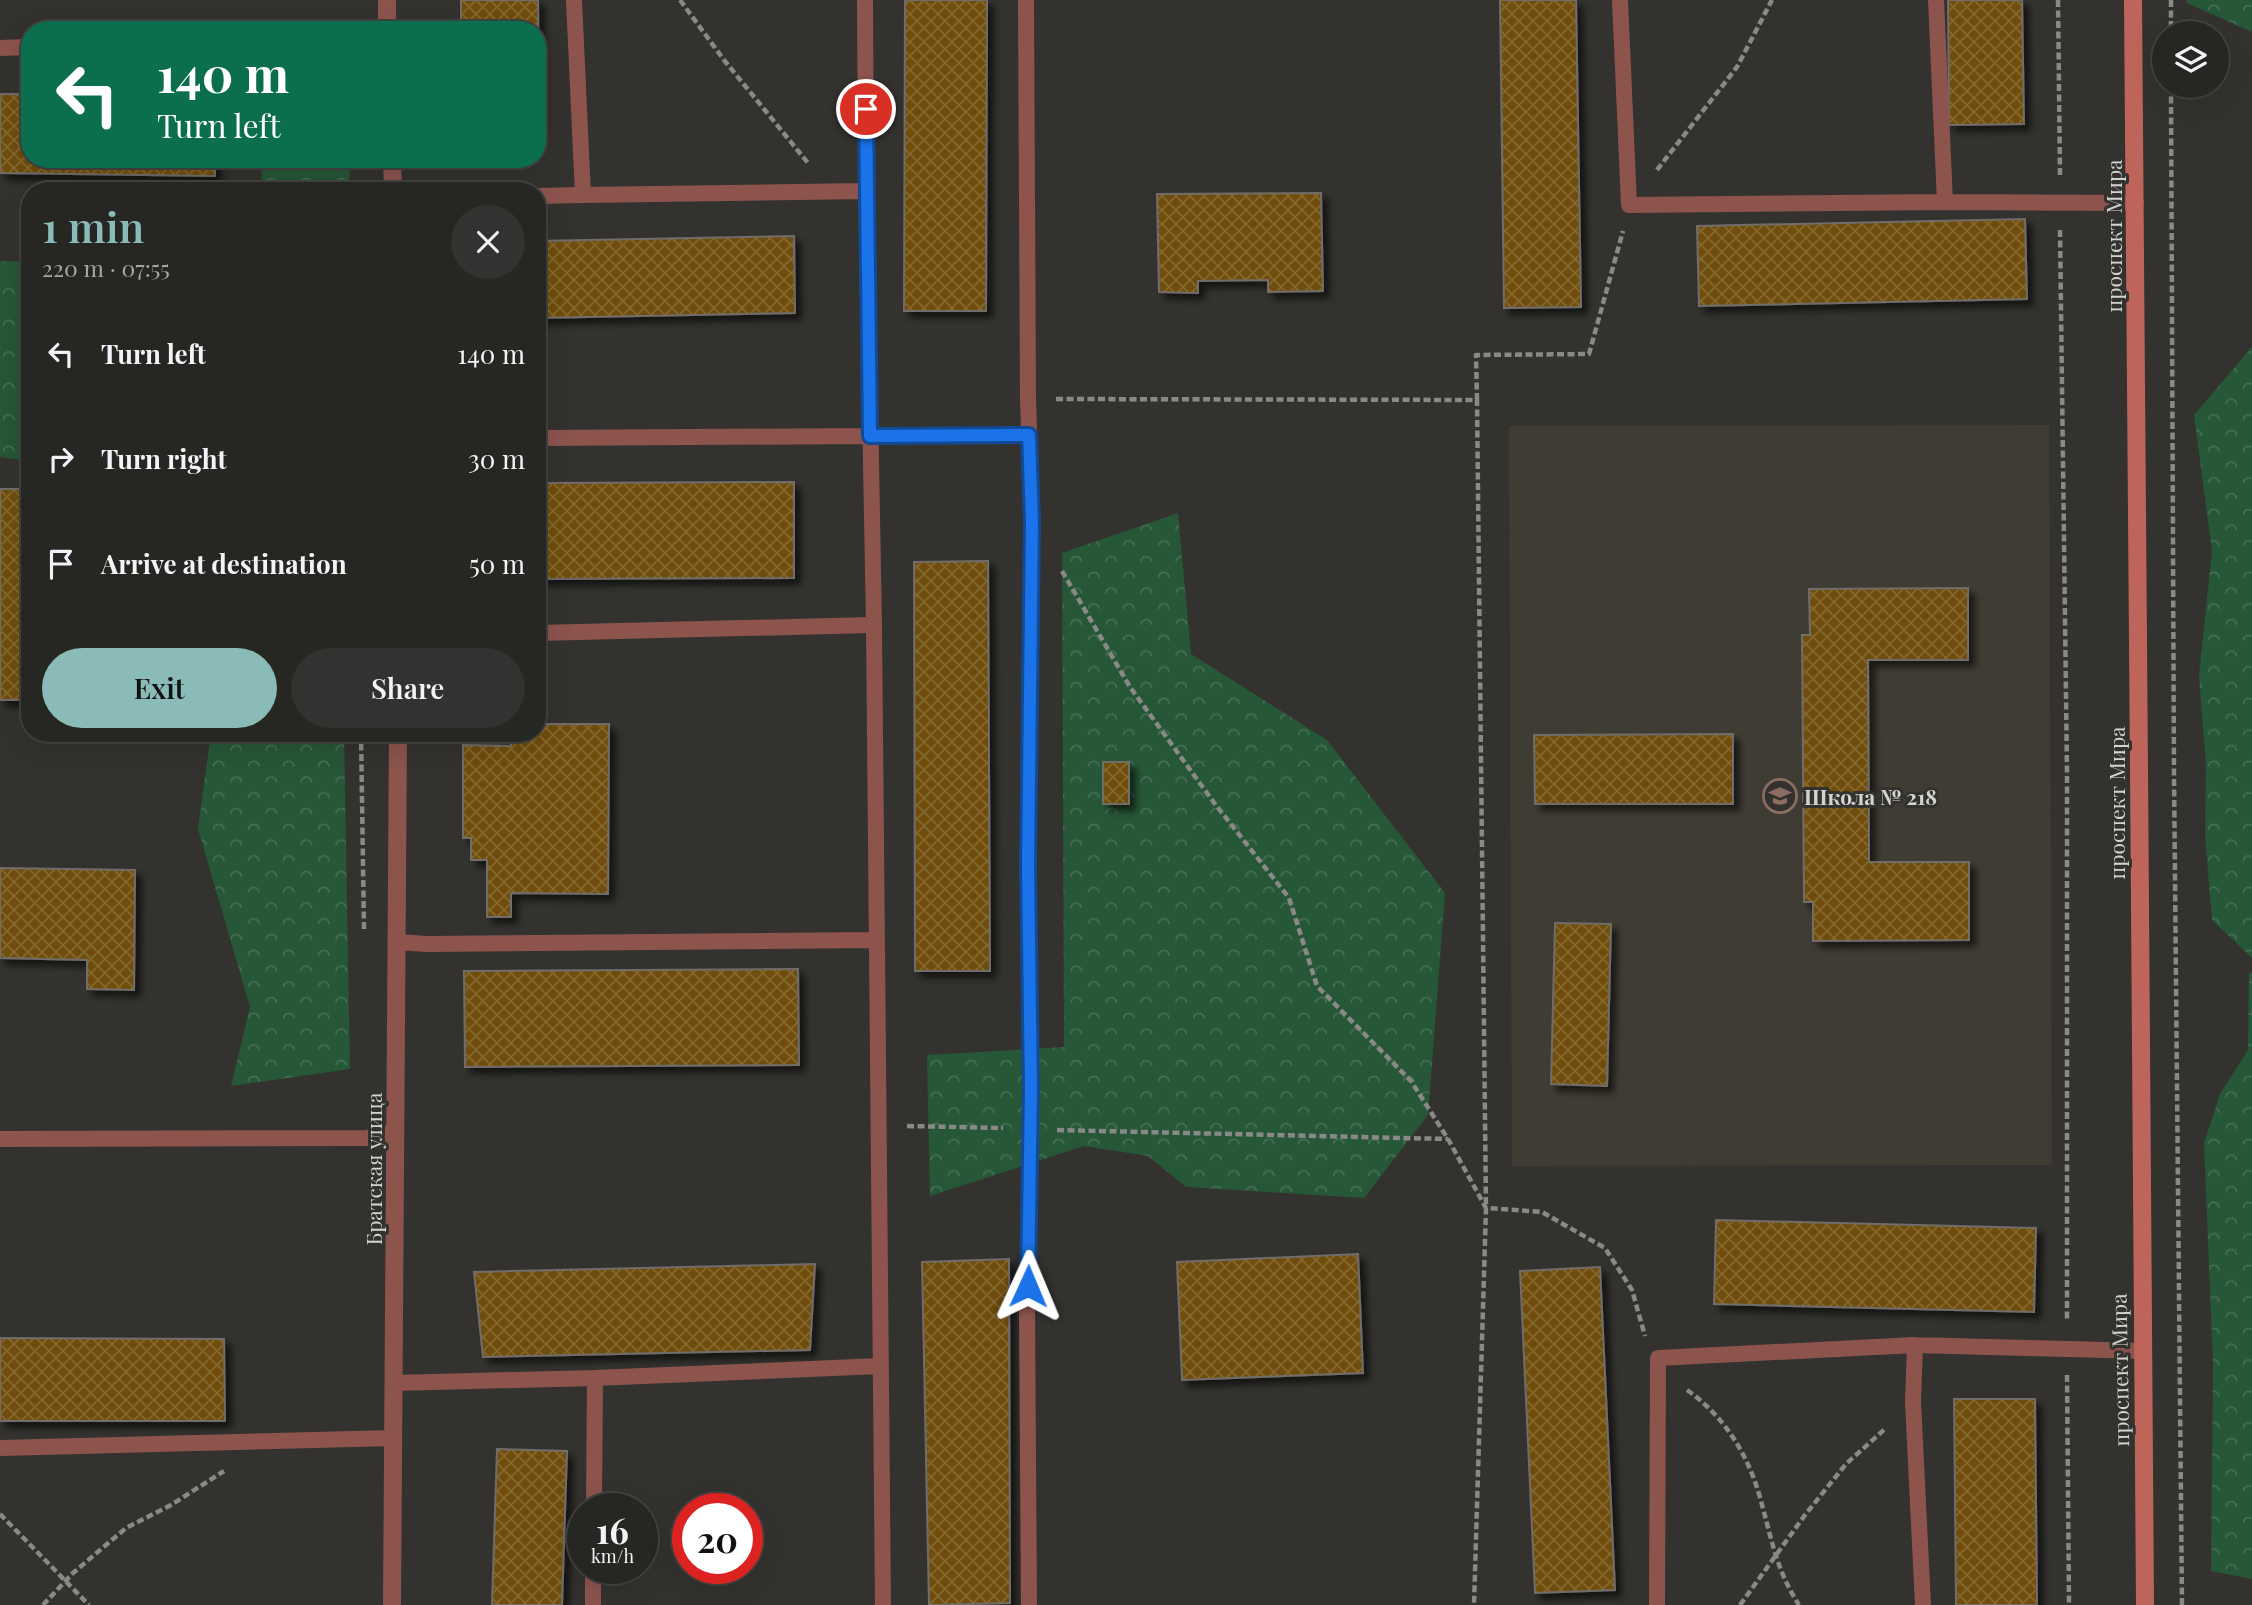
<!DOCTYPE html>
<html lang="en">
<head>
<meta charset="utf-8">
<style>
  body { margin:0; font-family:"Playfair Display",serif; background:#323230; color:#f1f3f6; height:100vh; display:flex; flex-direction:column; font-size:26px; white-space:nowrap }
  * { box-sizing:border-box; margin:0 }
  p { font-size:23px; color:#a4a5a6 }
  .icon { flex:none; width:38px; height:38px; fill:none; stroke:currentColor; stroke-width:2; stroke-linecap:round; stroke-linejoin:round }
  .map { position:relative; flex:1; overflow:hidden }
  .sheet { position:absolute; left:21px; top:182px; width:525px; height:560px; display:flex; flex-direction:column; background:#262623; border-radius:28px; box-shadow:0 7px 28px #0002,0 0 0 2px #424341 }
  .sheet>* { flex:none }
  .guide { position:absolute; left:21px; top:21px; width:525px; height:147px; border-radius:28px; box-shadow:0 7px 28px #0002,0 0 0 2px #424341; background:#0b6e4f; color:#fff; overflow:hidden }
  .buttons { position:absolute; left:2152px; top:21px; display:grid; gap:14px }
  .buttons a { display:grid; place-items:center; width:77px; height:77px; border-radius:50%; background:#262623; box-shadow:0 7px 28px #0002,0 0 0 2px #424341; font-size:35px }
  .speed { position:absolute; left:567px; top:1493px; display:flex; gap:14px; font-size:35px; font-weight:700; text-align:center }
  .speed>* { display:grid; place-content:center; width:91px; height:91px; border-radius:50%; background:#262623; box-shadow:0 7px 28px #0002,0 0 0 2px #424341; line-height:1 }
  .speed small { font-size:18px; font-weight:400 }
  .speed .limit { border:10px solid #d22; background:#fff; color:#111 }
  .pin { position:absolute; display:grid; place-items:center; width:60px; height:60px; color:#fff; margin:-30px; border:4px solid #fff; border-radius:50%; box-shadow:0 2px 7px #0007 }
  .me { position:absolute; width:77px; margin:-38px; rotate:1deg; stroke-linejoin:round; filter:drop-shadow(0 0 5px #0008) }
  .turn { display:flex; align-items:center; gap:24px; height:147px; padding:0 21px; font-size:32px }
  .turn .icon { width:91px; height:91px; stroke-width:2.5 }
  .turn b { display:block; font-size:49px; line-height:60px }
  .round { display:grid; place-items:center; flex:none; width:74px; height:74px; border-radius:37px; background:#323230 }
  .head { display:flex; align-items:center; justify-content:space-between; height:119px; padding:0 21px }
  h1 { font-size:42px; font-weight:600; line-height:52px; color:#8bbbb9 }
  .cta { display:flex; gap:14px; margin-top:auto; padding:14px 21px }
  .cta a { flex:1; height:80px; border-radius:42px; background:#8bbbb9; color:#111; font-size:28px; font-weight:600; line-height:80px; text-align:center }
  .cta a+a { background:#323230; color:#f1f3f6 }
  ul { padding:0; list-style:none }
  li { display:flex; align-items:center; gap:21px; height:105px; padding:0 21px }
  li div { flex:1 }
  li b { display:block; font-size:26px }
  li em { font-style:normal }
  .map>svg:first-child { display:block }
  .built { fill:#3f3c33 }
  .forest { fill:url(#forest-crowns) }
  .building { fill:url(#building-cross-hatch); stroke:#6f6d6a; stroke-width:2; filter:url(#shadow) }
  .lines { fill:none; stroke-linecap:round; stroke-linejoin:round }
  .path { stroke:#8a8987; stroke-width:4.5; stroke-dasharray:7 3.5; stroke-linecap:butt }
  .service { stroke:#8d544e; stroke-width:16 }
  .minor { stroke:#8d544e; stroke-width:18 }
  .secondary { stroke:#be655b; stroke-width:18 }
  .route-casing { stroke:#114b97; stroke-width:18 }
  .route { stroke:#1a73e8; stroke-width:12 }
  .labels { text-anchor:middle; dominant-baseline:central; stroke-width:6; stroke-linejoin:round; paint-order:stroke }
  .street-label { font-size:21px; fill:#d3d3d1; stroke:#33322f }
  .poi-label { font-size:21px; font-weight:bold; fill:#d3d3d1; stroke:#33322f; text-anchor:start }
</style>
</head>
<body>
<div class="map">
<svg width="2252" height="1605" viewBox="0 0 2252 1605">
  <defs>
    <pattern id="forest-crowns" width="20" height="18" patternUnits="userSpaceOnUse" patternTransform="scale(1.75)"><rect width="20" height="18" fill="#265736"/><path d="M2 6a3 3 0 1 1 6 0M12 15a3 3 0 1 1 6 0" fill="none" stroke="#456e52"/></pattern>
    <pattern id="building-cross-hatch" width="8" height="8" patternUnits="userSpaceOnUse" patternTransform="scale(1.75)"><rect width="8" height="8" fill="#704e0d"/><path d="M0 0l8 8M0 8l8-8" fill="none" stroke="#84672f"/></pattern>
    <filter id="shadow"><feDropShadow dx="6" dy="6" stdDeviation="3.5" flood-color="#0009"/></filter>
  </defs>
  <rect width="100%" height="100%" fill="#33322f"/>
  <path class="built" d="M2049,425L2052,1165L1512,1166L1509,426Z"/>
  <path class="forest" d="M2187,0H2252V32L2187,3Z
    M263,159H350L349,191H260Z
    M0,261L30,262V461L0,457Z
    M2252,347V958L2212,920L2205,836L2206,765L2199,676L2212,551L2194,415Z
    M1178,513L1191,654L1327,740L1445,893L1428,1115L1364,1198L1186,1187L1148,1156L1084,1146L930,1196L927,1055L1064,1047L1062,553Z
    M211,733H344L350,1069L231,1086L250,1007L198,829Z
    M2249,972L2252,974V1579L2211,1571L2213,1365L2204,1143L2220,1094L2248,1050Z"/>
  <path class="building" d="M461,0H538L539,129L537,30H461Z
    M905,0H987L986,311H904Z
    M1500,0H1576L1581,307L1504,308Z
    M1948,0H2022L2024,124L1949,125Z
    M0,94H30V159H215V176L0,173Z
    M1321,193L1323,291L1268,292V280L1198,281V293L1159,292L1157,194Z
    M2025,219L2027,299L1699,306L1697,226Z
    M794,236L795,313L537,318V241Z
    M794,482V578L537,579V483Z
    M0,489H30V700H0Z
    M988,561L990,971H915L914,562Z
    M1968,588V660H1868L1869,862H1969V940L1813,941V902H1804L1802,635H1810L1809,589Z
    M537,724H609L608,894L511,893V917H487V860H471V838H463V745L511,746V733H537Z
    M1733,734V804H1535L1534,735Z
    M1103,762H1129V804H1103Z
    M0,868L135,870L134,990L87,989V960L0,958Z
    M1555,923L1611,924L1607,1086L1551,1084Z
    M798,969L799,1065L465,1067L464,971Z
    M1716,1220L2036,1228L2034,1312L1714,1304Z
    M1358,1254L1363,1373L1182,1380L1177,1262Z
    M1009,1259L1010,1603L929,1605L922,1262Z
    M815,1264L810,1350L483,1357L474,1272Z
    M1600,1267L1615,1590L1535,1593L1520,1271Z
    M0,1338L224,1339L225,1421H0Z
    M1954,1399H2035L2037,1605H1956Z
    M497,1449L567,1451L562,1605H492Z"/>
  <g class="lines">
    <path class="path" d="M680,0L724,60L808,163
      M2058,0L2060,176
      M2171,0V33
      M2171,86L2174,773L2182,1605
      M1657,170L1737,67L1772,0
      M2060,230L2067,773V1321
      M1056,399L1477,400L1486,1208L1474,1605
      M1477,400L1476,355L1589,354L1623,231
      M1062,571L1130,687L1215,804L1289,898L1317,986L1411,1081L1448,1139L1486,1208L1542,1212L1605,1248L1632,1290L1645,1336
      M361,733L364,929
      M907,1126L1003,1128
      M1057,1130L1448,1139
      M2067,1375L2069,1605
      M1687,1390C1723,1415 1747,1453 1759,1494C1771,1535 1775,1568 1799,1605
      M0,1514L89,1605
      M43,1605L73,1573L126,1528L171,1505L224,1471
      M1740,1605L1805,1515L1846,1464L1886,1428"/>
    <path class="service" d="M574,0L583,195L866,191
      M865,0L866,191L874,625L883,1605
      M1026,0L1028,399L1032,521L1028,866L1031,1088L1027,1312L1029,1605
      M1620,0L1629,205L1945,202L1936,0
      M0,48L30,47
      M537,196L583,195
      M1945,202L2136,203
      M537,438L1029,435
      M537,633L874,625
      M397,942L427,944L876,940
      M0,1139L367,1138L396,1131
      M1915,1345L1913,1402L1923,1605
      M595,1378L880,1366
      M393,1383L595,1378L594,1508
      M0,1448L394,1438
      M593,1605V1568
      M1657,1605L1658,1358L1915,1345L2141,1351"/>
    <path class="minor" d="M387,0V30
      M392,159L393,191
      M392,1605L398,733"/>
    <path class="secondary" d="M2133,0C2142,535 2137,1070 2145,1605"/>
  </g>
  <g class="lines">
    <g class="route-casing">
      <path id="route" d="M866,109L870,436L1029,435L1032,521L1028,866L1031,1088L1028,1286"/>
    </g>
    <use href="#route" class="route"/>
  </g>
  <defs>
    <g id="school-ring" transform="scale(1.75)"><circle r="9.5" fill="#33322f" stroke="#8d6e63" stroke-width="1.5"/><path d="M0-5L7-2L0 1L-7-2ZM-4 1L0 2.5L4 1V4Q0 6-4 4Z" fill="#8d6e63"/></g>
  </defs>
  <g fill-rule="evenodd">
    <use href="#school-ring" x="1780" y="796"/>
  </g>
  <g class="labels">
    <g class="street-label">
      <text transform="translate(2113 236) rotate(-90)">проспект Мира</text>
      <text transform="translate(2116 803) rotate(-90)">проспект Мира</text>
      <text transform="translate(373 1169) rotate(-90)">Братская улица</text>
      <text transform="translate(2119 1370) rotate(-91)">проспект Мира</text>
    </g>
    <g class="poi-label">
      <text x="1804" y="796">Школа № 218</text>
    </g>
  </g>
</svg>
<div class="buttons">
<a><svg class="icon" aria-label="layers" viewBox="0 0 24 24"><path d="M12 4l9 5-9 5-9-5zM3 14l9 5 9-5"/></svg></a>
</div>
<div class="speed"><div>16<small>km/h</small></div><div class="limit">20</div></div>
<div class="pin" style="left:866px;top:109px;background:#d93025"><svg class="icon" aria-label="arrive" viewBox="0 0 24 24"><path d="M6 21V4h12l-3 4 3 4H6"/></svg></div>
<svg class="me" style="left:1028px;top:1286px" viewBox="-20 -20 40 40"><path d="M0-17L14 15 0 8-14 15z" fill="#1a73e8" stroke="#fff" stroke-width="4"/></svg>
<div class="guide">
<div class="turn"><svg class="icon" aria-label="left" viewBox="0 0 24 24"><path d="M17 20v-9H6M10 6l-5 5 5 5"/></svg><div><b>140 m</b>Turn left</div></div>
</div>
<section class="sheet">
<div class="head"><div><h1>1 min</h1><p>220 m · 07:55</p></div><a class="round"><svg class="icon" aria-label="close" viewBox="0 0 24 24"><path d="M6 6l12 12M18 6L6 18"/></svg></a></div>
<ul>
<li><svg class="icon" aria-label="left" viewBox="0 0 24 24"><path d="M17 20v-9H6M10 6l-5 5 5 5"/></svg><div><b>Turn left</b></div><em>140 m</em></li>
<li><svg class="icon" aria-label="right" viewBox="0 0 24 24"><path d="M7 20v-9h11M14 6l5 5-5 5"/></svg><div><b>Turn right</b></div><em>30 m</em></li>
<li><svg class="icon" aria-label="arrive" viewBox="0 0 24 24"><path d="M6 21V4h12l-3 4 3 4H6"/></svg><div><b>Arrive at destination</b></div><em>50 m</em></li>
</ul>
<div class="cta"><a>Exit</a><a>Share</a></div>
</section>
</div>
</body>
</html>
